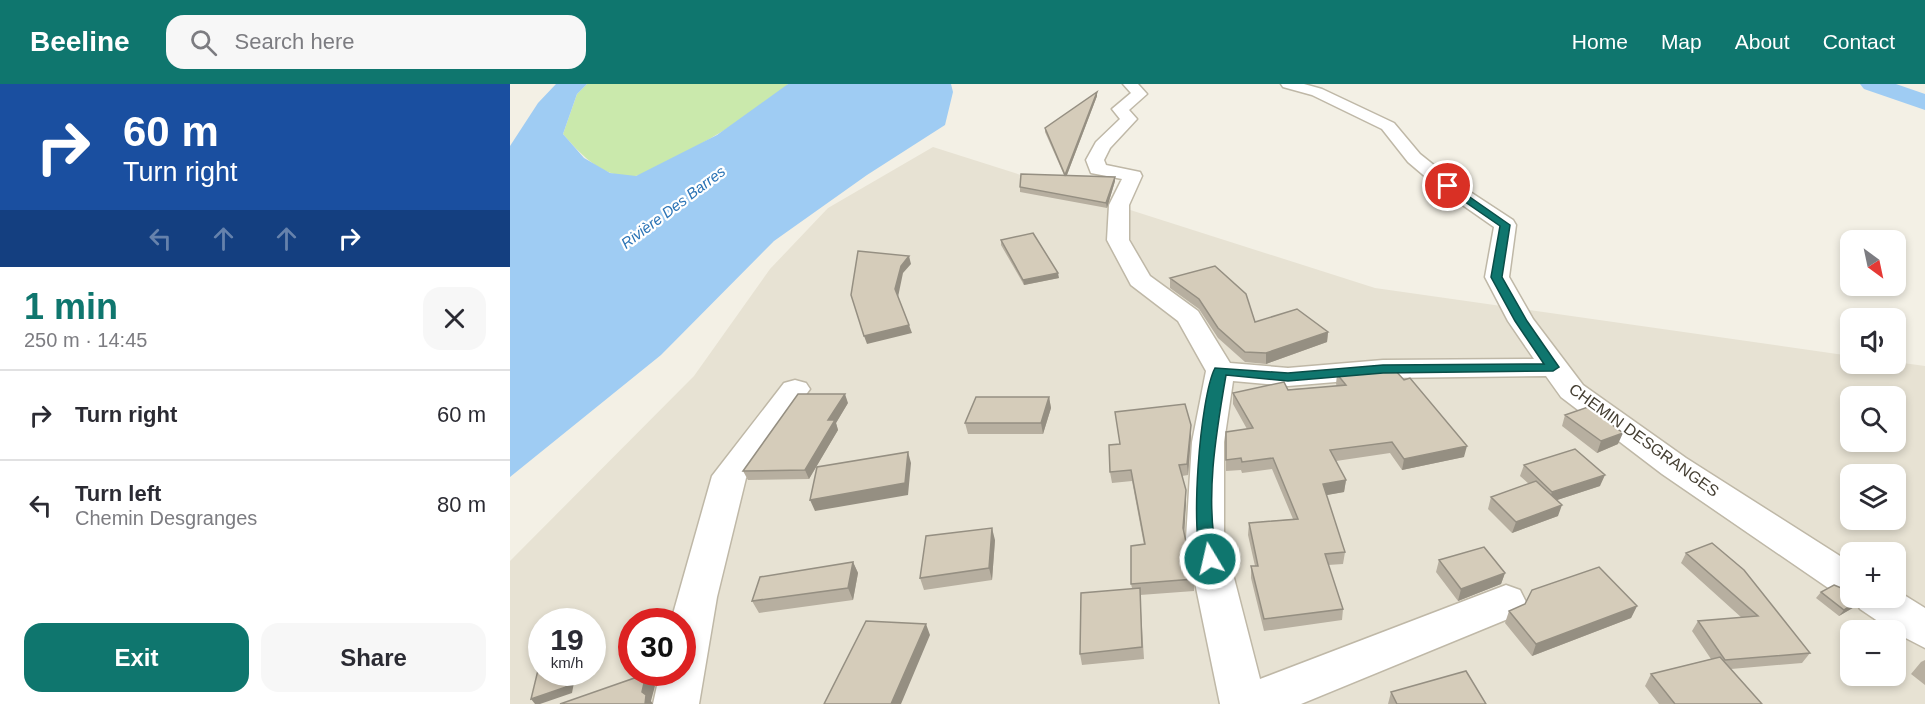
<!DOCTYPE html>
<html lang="en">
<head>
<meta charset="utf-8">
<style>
  body { margin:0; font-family:Helvetica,sans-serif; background:#f7f7f7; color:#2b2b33; height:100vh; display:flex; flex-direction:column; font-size:22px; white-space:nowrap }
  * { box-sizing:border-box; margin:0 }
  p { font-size:20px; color:#7c7c81 }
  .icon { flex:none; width:33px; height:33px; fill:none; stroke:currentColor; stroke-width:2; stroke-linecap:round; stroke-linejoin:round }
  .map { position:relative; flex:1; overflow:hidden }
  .panel { display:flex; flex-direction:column; background:#fff; width:510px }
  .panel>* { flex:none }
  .hud { background:#1a4fa0; color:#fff; overflow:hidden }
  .needle { width:39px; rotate:147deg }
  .controls { position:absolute; left:1330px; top:146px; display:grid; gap:12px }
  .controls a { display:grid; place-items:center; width:66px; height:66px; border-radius:12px; background:#fff; box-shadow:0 3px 9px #0003; font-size:30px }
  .speed { position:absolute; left:18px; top:524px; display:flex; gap:12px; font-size:30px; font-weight:700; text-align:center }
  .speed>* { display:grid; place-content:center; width:78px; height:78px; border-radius:50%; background:#fff; box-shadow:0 3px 9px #0003; line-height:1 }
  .speed small { font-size:15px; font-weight:400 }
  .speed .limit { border:9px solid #d22; background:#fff; color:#111 }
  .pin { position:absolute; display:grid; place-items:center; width:51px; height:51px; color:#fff; margin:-26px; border:3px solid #fff; border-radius:50%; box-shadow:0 2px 6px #0007 }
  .me { position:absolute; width:66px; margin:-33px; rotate:351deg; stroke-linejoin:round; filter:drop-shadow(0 0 4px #0008) }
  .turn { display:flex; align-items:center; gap:21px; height:126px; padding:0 24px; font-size:27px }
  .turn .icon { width:78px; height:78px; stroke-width:2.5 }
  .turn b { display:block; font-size:42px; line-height:51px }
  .lanes { display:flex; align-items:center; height:57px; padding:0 24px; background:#0003; justify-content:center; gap:30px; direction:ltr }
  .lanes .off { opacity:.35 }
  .round { display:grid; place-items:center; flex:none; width:63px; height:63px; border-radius:18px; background:#f7f7f7 }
  .summary { display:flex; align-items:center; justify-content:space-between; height:102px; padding:0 24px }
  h1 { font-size:36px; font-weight:600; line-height:45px; color:#0f766e }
  .primary-button { display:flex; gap:12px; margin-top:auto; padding:12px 24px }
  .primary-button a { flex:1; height:69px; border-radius:18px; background:#0f766e; color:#fff; font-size:24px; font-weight:600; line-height:69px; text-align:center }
  .primary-button a+a { background:#f7f7f7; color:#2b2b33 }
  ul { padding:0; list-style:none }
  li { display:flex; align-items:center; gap:18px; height:90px; padding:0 24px; border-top:2px solid #e1e1e2 }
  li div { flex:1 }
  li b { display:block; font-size:22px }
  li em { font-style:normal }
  header { display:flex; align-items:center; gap:36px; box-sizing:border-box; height:84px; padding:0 30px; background:#0f766e; color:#fff }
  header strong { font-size:28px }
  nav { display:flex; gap:33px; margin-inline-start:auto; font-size:21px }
  .search { width:420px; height:54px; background:#f7f7f7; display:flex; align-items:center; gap:15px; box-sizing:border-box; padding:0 21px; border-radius:18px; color:#7c7c81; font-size:22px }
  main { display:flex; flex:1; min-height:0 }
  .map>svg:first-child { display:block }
  .residential { fill:#e7e2d3; fill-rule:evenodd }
  .green { fill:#cae9ac }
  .water { fill:#9fccf3 }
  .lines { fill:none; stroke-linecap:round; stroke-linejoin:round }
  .river { fill:#9fccf3; fill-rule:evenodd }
  .minor-casing { stroke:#bfb8a7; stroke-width:3 }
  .minor { fill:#fff; fill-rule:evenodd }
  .wall { fill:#b7afa0 }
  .shaded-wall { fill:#958f82 }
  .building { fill:#d5ccba; stroke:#958f82; stroke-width:1.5 }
  .route { fill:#0f766e; stroke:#0a4d48; stroke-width:1.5 }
  .labels { text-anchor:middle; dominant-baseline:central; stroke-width:4.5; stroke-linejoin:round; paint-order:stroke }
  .far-water-label { font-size:15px; font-style:italic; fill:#2a73b5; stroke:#fff }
  .street-label { font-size:16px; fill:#464034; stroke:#fff }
</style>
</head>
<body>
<header>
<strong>Beeline</strong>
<div class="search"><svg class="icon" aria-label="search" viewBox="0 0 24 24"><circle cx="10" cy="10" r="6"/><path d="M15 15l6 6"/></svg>Search here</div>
<nav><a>Home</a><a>Map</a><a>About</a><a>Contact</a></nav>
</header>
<main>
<section class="panel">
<div class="hud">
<div class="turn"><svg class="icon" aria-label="right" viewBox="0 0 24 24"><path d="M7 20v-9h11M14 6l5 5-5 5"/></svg><div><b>60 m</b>Turn right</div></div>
<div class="lanes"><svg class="icon off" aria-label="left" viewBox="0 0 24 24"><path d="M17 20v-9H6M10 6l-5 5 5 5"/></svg><svg class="icon off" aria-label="ahead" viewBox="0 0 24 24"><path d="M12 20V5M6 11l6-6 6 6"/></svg><svg class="icon off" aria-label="ahead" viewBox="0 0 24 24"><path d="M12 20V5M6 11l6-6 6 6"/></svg><svg class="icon" aria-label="right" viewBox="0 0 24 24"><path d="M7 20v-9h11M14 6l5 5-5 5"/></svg></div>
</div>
<div class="summary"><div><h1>1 min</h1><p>250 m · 14:45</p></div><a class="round"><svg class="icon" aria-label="close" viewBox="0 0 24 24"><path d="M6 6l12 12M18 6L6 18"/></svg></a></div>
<ul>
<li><svg class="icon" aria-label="right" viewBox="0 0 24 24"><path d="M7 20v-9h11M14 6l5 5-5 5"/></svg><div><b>Turn right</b></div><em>60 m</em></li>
<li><svg class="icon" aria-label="left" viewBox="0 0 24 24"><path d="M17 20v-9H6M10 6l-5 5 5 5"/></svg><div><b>Turn left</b><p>Chemin Desgranges</p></div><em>80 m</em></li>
</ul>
<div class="primary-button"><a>Exit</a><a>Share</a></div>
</section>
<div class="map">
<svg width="1415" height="620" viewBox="0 0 1415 620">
  <rect width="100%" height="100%" fill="#f3f0e5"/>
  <path class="residential" d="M423,63L865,204L1341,272V279L1386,278L1415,282V620H0V477L184,292L260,185L318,124ZM1341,312H1386V357H1341ZM1341,390H1386V435H1341ZM1341,468H1386V513H1341ZM32,537H82V588H32ZM122,537H172V588H122ZM1341,546H1386V591H1341Z"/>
  <path class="green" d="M77,0H278C268,17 145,90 125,92C93,95 71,71 53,50L67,10Z"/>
  <path class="water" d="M46,0H77L67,10L53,50L74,74L100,89L126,92L207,51L278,0H441L443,8L435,41L357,91L264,157L151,271L0,393V62L28,19Z"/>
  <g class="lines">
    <path class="river" d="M1350,0H1386L1415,10V26L1354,5Z"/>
    <g class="minor-casing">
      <path id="minor" d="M613,0H628L637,10L619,26L627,35L600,64L594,76L596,81L630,88L632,92L619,121V156L640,192L688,227L720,279L778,284L873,276L1024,275L998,237L975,193L984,143L931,106L898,78L872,45L802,11L773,3L771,0H794L812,5L884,39L910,70L945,98L1003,136L1006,141L999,193L1023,235L1073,301L1176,374L1341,479V513H1386V506L1415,524V564L1386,549V546H1381L1350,525L1344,514L1327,510L1152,390L1051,313L1036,292L873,294L778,302L723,297L714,358V455L750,595L996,501L1010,506L1016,518L1010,530L791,620H710L676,455L682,358L696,287L668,237L621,201L597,156L599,121L612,95L581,89L576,76L586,58L610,35L602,25L621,9Z
        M285,296L296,299L300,305L236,394L207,513L189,620H143L150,588H172V537H161L202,392L274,299Z"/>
    </g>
    <use href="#minor" class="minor"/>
  </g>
  <path class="wall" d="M587,12L557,91L605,97L597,124L510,108V103L554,91L535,48V44Z
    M491,156L549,194L514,201L491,161Z
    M660,194L745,238L818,248L817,258L756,280L735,278L708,254L689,225L660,204Z
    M827,290L954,373L892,386L880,369L826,377L836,396L834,408L816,411L835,468L833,480L818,481L833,525L832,536L754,547L741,494V482H745L738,451L739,439L783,435L762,385L732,389L731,386L716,387V348L737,345L723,320V309L827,302L826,300Z
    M539,313L541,324L533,350H458L455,339Z
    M338,319L326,339L328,346L299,395L238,396L233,387Z
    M605,328L681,341V352L678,391L672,392L676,406V417L674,448L684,495V507L630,511L634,575L572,581L570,570L622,504L621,500L634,461L622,397L602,399L600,388L610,360Z
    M1055,331L1108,360L1087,369L1052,342Z
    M1014,381L1090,402L1047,416L1048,432L1002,449L978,425L981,413L1019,400L1010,392Z
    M485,456L482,496L414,506L410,494Z
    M1176,469L1300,569L1292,579L1221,585L1252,620H1149L1135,602L1141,590L1201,575L1182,547L1188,537L1232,534L1171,479Z
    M929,476L995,489L991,500L948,517L926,488Z
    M343,478L348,489L343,516L249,529L242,517Z
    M1311,508L1346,522L1329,532L1306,514Z
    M1127,522L1121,534L1022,572L995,539L999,527Z
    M1415,576V601L1401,590L1411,578Z
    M881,608L976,620H878Z"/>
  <path class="shaded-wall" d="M587,8V12L555,96V91Z
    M605,93V97L597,124L596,119Z
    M399,172L401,180L393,189L388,213L385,205L391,182Z
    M548,189L549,194L514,201L513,196Z
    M399,241L402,249L357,260L354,252Z
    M818,248L817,258L756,280V269Z
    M335,310L338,319L326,339L328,346L299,395L295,386L318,336Z
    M539,313L541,324L533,350L531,339Z
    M681,341V352L678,391L677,380Z
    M1113,349L1108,360L1087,369L1091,357Z
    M957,362L954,373L892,386L894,375Z
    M398,368L401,379L398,411L305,427L300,416Z
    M1095,391L1090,402L1038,419L1042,408Z
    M836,396L834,408L812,412L813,400Z
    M676,406V417L674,455L673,444Z
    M1052,421L1048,432L1002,449L1006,438Z
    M482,444L485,456L482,496L479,484Z
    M343,478L348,489L343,516L338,504Z
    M995,489L991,500L948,517L951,505Z
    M1350,516L1346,522L1329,532L1334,526Z
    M1127,522L1121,534L1022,572L1026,560Z
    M416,540L420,551L391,620H381Z
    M60,588H66L62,609L30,620H25L21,615Z
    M136,590L145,602L141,617L143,620H135L132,608Z"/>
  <path class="building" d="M587,8L555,91L535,44Z
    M511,90L605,93L596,119L510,103Z
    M523,149L548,189L513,196L491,156Z
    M348,167L399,172L391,182L385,205L399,241L354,252L341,211Z
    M705,182L736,210L745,238L787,225L818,248L756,269L735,268L708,244L689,215L660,194Z
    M884,285L894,296L900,294L957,362L894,375L882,358L820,366L836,396L813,400L835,468L815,470L833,525L754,535L741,482H748L739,439L788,435L763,374L732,378L731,374L716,376V348L743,344L723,309L774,298L778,306L836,301L827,290Z
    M288,310H335L318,336H325L295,386L233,387Z
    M466,313H539L531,339H455Z
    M675,320L681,341L677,380L669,381L676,406L673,444L684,495L621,500V462L635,460L621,386L600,388L599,361L610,360L605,328Z
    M1078,323L1113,349L1091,357L1055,331Z
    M1065,365L1095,391L1042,408L1014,381Z
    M398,368L395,399L300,416L307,383Z
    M1026,397L1052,421L1006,438L981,413Z
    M482,444L479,484L410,494L416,452Z
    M1202,459L1234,486L1300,569L1215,576L1188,537L1248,532L1176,469Z
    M974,463L995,489L951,505L929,476Z
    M343,478L338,504L242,517L250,493Z
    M1089,483L1127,522L1026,560L999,527L1015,520L1022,506Z
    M1324,501L1341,508V513H1349L1350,516L1334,526L1311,508Z
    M630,504L632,563L570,570L571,509Z
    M356,537L416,540L381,620H314Z
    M1210,573L1252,620H1165L1141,590Z
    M32,585V588H60L56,603L21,615L28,586Z
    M956,587L976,620H887L881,608Z
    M136,590L132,608L136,611L135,620H50Z"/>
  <path class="route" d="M935,100H941L1000,141L992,193L1017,237L1049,283L1043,287L873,289L778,297L716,291C706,349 694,419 708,475L706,480H693C679,453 690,312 705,284L778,289L873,281L1034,280L1005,237L981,193L990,142L935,104Z"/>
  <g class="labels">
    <g class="far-water-label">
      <text transform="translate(163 123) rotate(-37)">Rivière Des Barres</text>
    </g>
    <g class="street-label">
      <text transform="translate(1134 356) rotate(36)">CHEMIN DESGRANGES</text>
    </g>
  </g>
</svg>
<div class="controls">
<a><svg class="needle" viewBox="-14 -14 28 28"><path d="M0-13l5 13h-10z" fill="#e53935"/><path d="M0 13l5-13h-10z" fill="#7c7c81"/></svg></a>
<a><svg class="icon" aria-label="sound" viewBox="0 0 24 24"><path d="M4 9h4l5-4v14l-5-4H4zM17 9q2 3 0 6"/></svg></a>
<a><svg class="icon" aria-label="search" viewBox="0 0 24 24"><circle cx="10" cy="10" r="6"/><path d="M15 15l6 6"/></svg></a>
<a><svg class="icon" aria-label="layers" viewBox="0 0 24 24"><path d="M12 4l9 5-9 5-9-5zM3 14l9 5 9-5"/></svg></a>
<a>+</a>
<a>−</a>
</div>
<div class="speed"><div>19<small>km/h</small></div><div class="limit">30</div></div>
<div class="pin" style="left:938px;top:102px;background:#d93025"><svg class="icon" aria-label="arrive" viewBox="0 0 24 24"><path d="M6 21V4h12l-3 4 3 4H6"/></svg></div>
<svg class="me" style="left:700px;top:475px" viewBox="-20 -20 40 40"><circle r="17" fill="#0f766e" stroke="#fff" stroke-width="3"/><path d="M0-11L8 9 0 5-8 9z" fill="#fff"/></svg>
</div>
</main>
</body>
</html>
